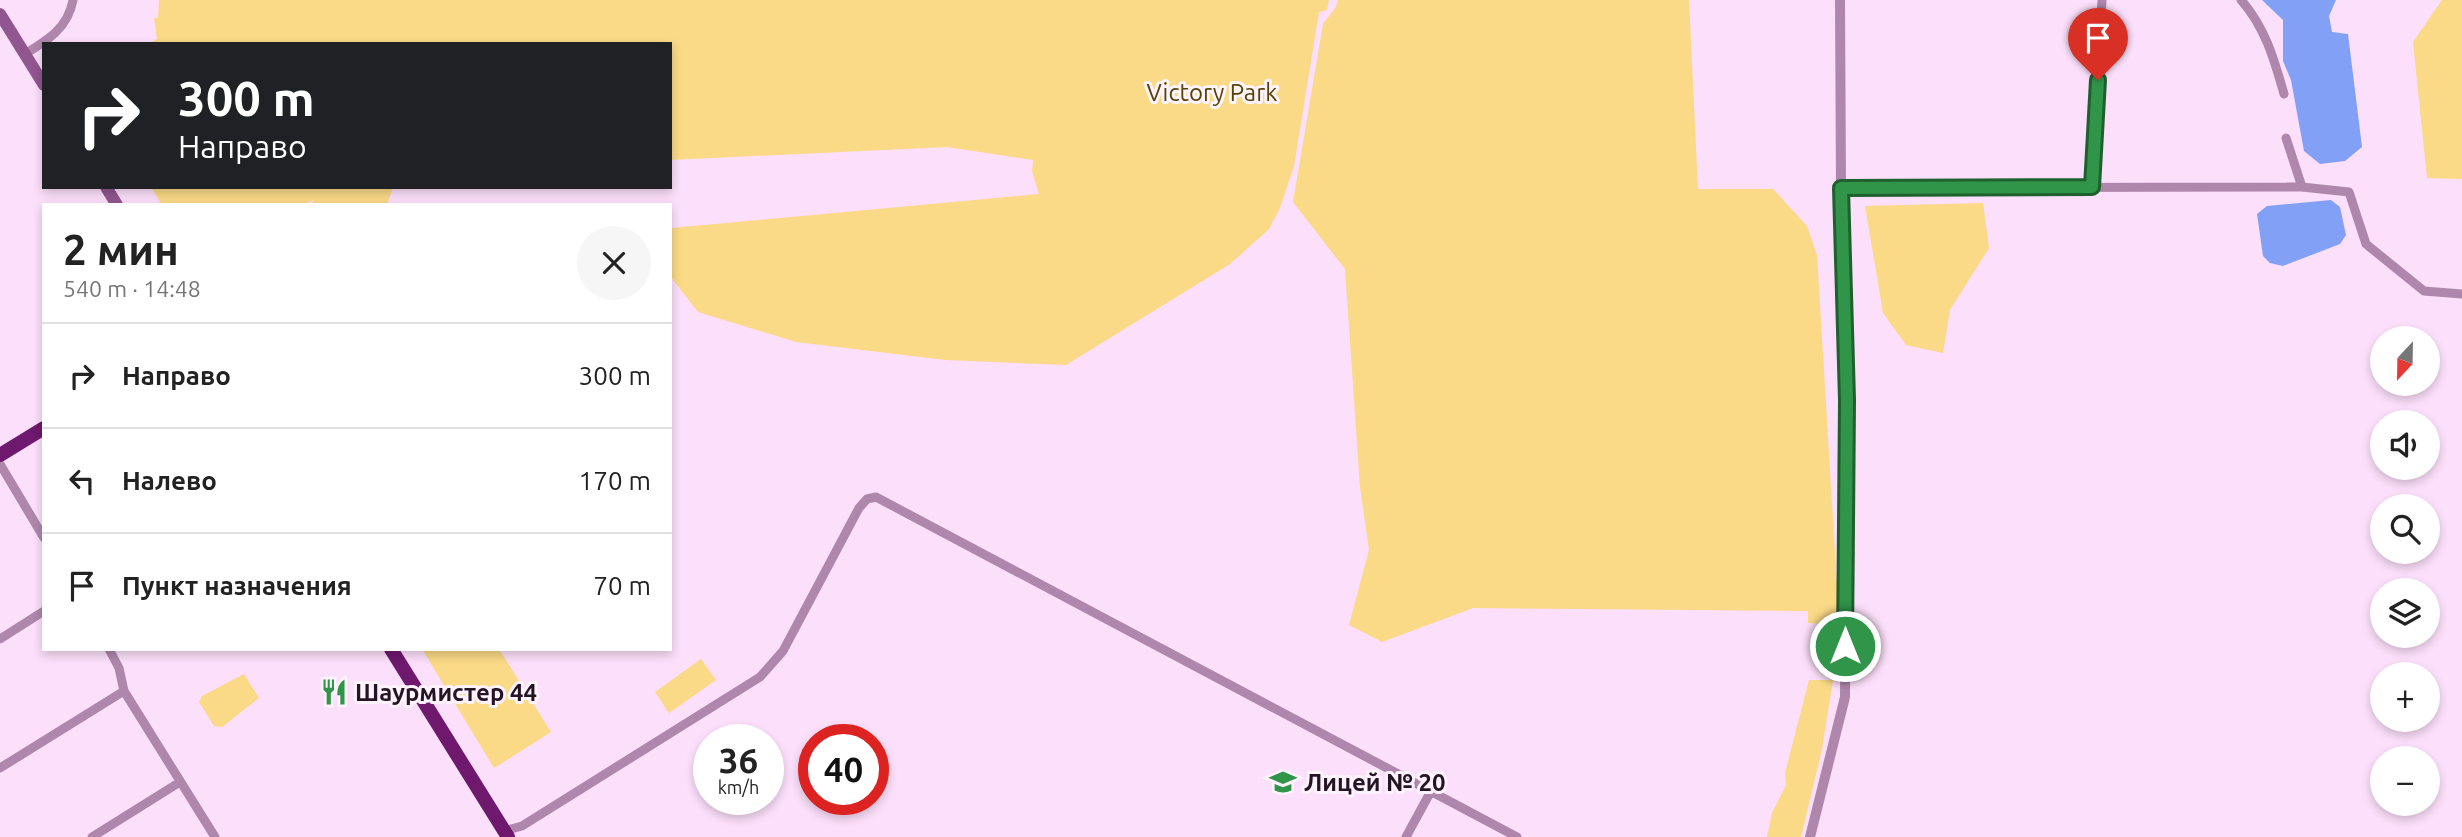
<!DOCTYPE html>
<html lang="ru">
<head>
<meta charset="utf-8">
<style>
  body { margin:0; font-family:Ubuntu,sans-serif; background:#f6f6f6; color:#222; height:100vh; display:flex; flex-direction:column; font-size:26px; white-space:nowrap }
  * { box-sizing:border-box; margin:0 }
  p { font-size:23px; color:#767676 }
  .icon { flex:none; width:38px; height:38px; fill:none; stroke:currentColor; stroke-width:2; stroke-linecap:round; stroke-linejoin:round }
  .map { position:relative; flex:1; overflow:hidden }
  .sheet { position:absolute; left:42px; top:203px; width:630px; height:448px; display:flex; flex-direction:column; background:#fff; border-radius:0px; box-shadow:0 4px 10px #0003 }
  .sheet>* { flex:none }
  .banner { position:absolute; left:42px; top:42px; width:630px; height:147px; border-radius:0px; box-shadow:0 4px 10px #0003; background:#202124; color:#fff; overflow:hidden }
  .needle { width:46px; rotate:202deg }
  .fabs { position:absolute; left:2370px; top:326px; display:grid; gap:14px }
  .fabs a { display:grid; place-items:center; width:70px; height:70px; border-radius:50%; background:#fff; box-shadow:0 4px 10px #0003; font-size:35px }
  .speed { position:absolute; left:693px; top:724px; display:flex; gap:14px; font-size:35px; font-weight:700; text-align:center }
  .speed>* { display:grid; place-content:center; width:91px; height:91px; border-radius:50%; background:#fff; box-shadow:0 4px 10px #0003; line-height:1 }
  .speed small { font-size:18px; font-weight:400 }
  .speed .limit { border:10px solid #d22; background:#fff; color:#111 }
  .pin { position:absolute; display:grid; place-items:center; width:60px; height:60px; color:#fff; margin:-72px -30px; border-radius:50% 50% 50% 0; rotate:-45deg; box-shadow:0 0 7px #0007 }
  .pin .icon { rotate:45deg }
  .me { position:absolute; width:77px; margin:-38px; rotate:0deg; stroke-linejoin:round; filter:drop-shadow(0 0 5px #0008) }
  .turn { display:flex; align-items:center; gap:24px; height:147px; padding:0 21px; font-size:32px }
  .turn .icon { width:91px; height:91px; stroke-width:2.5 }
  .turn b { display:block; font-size:49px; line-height:60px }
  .round { display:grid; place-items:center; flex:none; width:74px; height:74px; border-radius:37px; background:#f6f6f6 }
  .summary { display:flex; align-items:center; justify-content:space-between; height:119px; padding:0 21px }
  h1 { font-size:42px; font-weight:700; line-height:52px }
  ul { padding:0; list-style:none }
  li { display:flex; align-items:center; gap:21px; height:105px; padding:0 21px; border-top:2px solid #e0e0e0 }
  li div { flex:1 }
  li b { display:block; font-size:26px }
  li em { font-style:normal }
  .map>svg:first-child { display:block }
  .green { fill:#fad987 }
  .water { fill:#82a0f6 }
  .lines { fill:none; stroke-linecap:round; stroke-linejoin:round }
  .minor { stroke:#af87ad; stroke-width:9 }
  .tertiary { stroke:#af87ad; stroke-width:10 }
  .secondary { stroke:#91568f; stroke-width:12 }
  .trunk { stroke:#6e196e; stroke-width:14 }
  .route-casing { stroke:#1f602f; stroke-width:18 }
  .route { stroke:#309449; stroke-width:12 }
  .labels { text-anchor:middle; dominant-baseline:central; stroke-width:6; stroke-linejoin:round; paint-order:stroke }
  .park-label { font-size:24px; fill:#564205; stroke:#fdf3fc }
  .poi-label { font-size:24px; font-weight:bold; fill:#251425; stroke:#fdf3fc; text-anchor:start }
</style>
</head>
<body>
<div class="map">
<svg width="2462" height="837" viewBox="0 0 2462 837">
  <rect width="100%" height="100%" fill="#fcdffa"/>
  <path class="green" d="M159,0H1329L1327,10L1319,12L1294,166L1280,208L1269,229L1230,264L1066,365L946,360L796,342L698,312L670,276L672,228L1039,194L1032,171L1033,160L947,147L670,160V44H149L157,39L154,18H158Z
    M1338,0H1689L1698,189H1773L1807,226L1817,255L1838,603L1834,620L1825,624L1808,623V611L1473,608L1382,642L1349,625L1369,550L1360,487L1345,269L1293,202L1323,24L1336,7Z
    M2442,0H2462V179L2427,178L2413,42Z
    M151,187H393L387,205H311L314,200L303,205H162Z
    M1983,203L1989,248L1950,310L1943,353L1906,345L1883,313L1865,206Z
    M422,649H499L551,732L494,768Z
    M701,659L716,680L669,713L655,692Z
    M244,674L259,698L222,727L214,726L199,702L202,696Z
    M1809,680H1833L1822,749L1801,837H1767L1772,813L1786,785L1785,773Z"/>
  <path class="water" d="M2262,0H2336L2329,16L2332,32L2348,34L2362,147L2345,161L2320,164L2304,151L2291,80L2283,61V20Z
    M2331,200L2340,207L2346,235L2340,244L2283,266L2270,263L2263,256L2257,214L2267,206Z"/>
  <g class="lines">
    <path class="minor" d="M2241,0C2265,27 2274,59 2284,94
      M25,54C48,40 68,28 73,0
      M2286,138L2302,187
      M2092,187L2102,0
      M1841,188L2302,187L2349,192L2366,244L2424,291L2462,294
      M0,464L44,538
      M0,639L44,611
      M109,649L119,668L124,691L215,837
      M0,768L124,691
      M504,831L522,826L760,677L783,651L859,508L867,499L876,497C1090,610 1304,723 1517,837
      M92,837L180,782
      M1406,837L1431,791"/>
    <path class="tertiary" d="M1810,837L1845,697L1847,400L1841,188L1840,0"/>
    <path class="secondary" d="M0,14L44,85
      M106,187L117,205"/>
    <path class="trunk" d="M0,455L44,428
      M391,649L508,837"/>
  </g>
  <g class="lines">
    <g class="route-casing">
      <path id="route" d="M1845,646L1847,400L1841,188L2092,187L2098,80"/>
    </g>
    <use href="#route" class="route"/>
  </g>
  <defs>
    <g id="restaurant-bare" transform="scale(2.1)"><path d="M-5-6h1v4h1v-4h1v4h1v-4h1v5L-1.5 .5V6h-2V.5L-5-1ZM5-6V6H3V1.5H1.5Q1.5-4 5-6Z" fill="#309449" stroke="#fdf3fc" stroke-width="2.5" paint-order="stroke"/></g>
    <g id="school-bare" transform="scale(2.1)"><path d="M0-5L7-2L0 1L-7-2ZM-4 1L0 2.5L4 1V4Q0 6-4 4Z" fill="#309449" stroke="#fdf3fc" stroke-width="2.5" paint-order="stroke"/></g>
  </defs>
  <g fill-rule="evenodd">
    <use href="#restaurant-bare" x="334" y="692"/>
    <use href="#school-bare" x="1283" y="782"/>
  </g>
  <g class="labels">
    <g class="park-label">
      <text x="1212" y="92">Victory Park</text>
    </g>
    <g class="poi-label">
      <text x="355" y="692">Шаурмистер 44</text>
      <text x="1304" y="782">Лицей № 20</text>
    </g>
  </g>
</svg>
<div class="fabs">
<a><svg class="needle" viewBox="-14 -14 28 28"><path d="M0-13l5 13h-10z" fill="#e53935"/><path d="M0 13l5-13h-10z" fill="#767676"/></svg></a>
<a><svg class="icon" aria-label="sound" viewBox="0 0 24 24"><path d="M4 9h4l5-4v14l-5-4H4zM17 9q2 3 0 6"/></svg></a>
<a><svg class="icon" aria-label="search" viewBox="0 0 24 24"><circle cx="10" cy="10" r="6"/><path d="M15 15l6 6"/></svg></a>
<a><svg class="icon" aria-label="layers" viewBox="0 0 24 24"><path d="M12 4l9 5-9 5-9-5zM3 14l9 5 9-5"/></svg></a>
<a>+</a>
<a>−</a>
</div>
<div class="speed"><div>36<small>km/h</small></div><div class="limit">40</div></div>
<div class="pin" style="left:2098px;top:80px;background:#d93025"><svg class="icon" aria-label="arrive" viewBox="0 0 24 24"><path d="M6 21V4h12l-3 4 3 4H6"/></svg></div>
<svg class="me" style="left:1845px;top:646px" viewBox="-20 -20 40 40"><circle r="17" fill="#309449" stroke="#fff" stroke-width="3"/><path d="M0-11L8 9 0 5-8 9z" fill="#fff"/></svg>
<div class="banner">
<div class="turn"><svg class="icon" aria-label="right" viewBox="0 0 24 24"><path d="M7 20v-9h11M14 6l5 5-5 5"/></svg><div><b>300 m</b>Направо</div></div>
</div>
<section class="sheet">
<div class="summary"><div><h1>2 мин</h1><p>540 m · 14:48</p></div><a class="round"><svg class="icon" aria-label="close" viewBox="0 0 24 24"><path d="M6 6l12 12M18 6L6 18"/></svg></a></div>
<ul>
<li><svg class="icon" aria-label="right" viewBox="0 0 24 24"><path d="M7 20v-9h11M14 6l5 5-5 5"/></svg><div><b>Направо</b></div><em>300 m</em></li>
<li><svg class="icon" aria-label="left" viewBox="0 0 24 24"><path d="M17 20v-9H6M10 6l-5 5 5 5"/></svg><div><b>Налево</b></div><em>170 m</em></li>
<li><svg class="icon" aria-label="arrive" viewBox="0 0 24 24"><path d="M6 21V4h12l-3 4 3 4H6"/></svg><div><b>Пункт назначения</b></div><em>70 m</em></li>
</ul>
</section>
</div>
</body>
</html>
